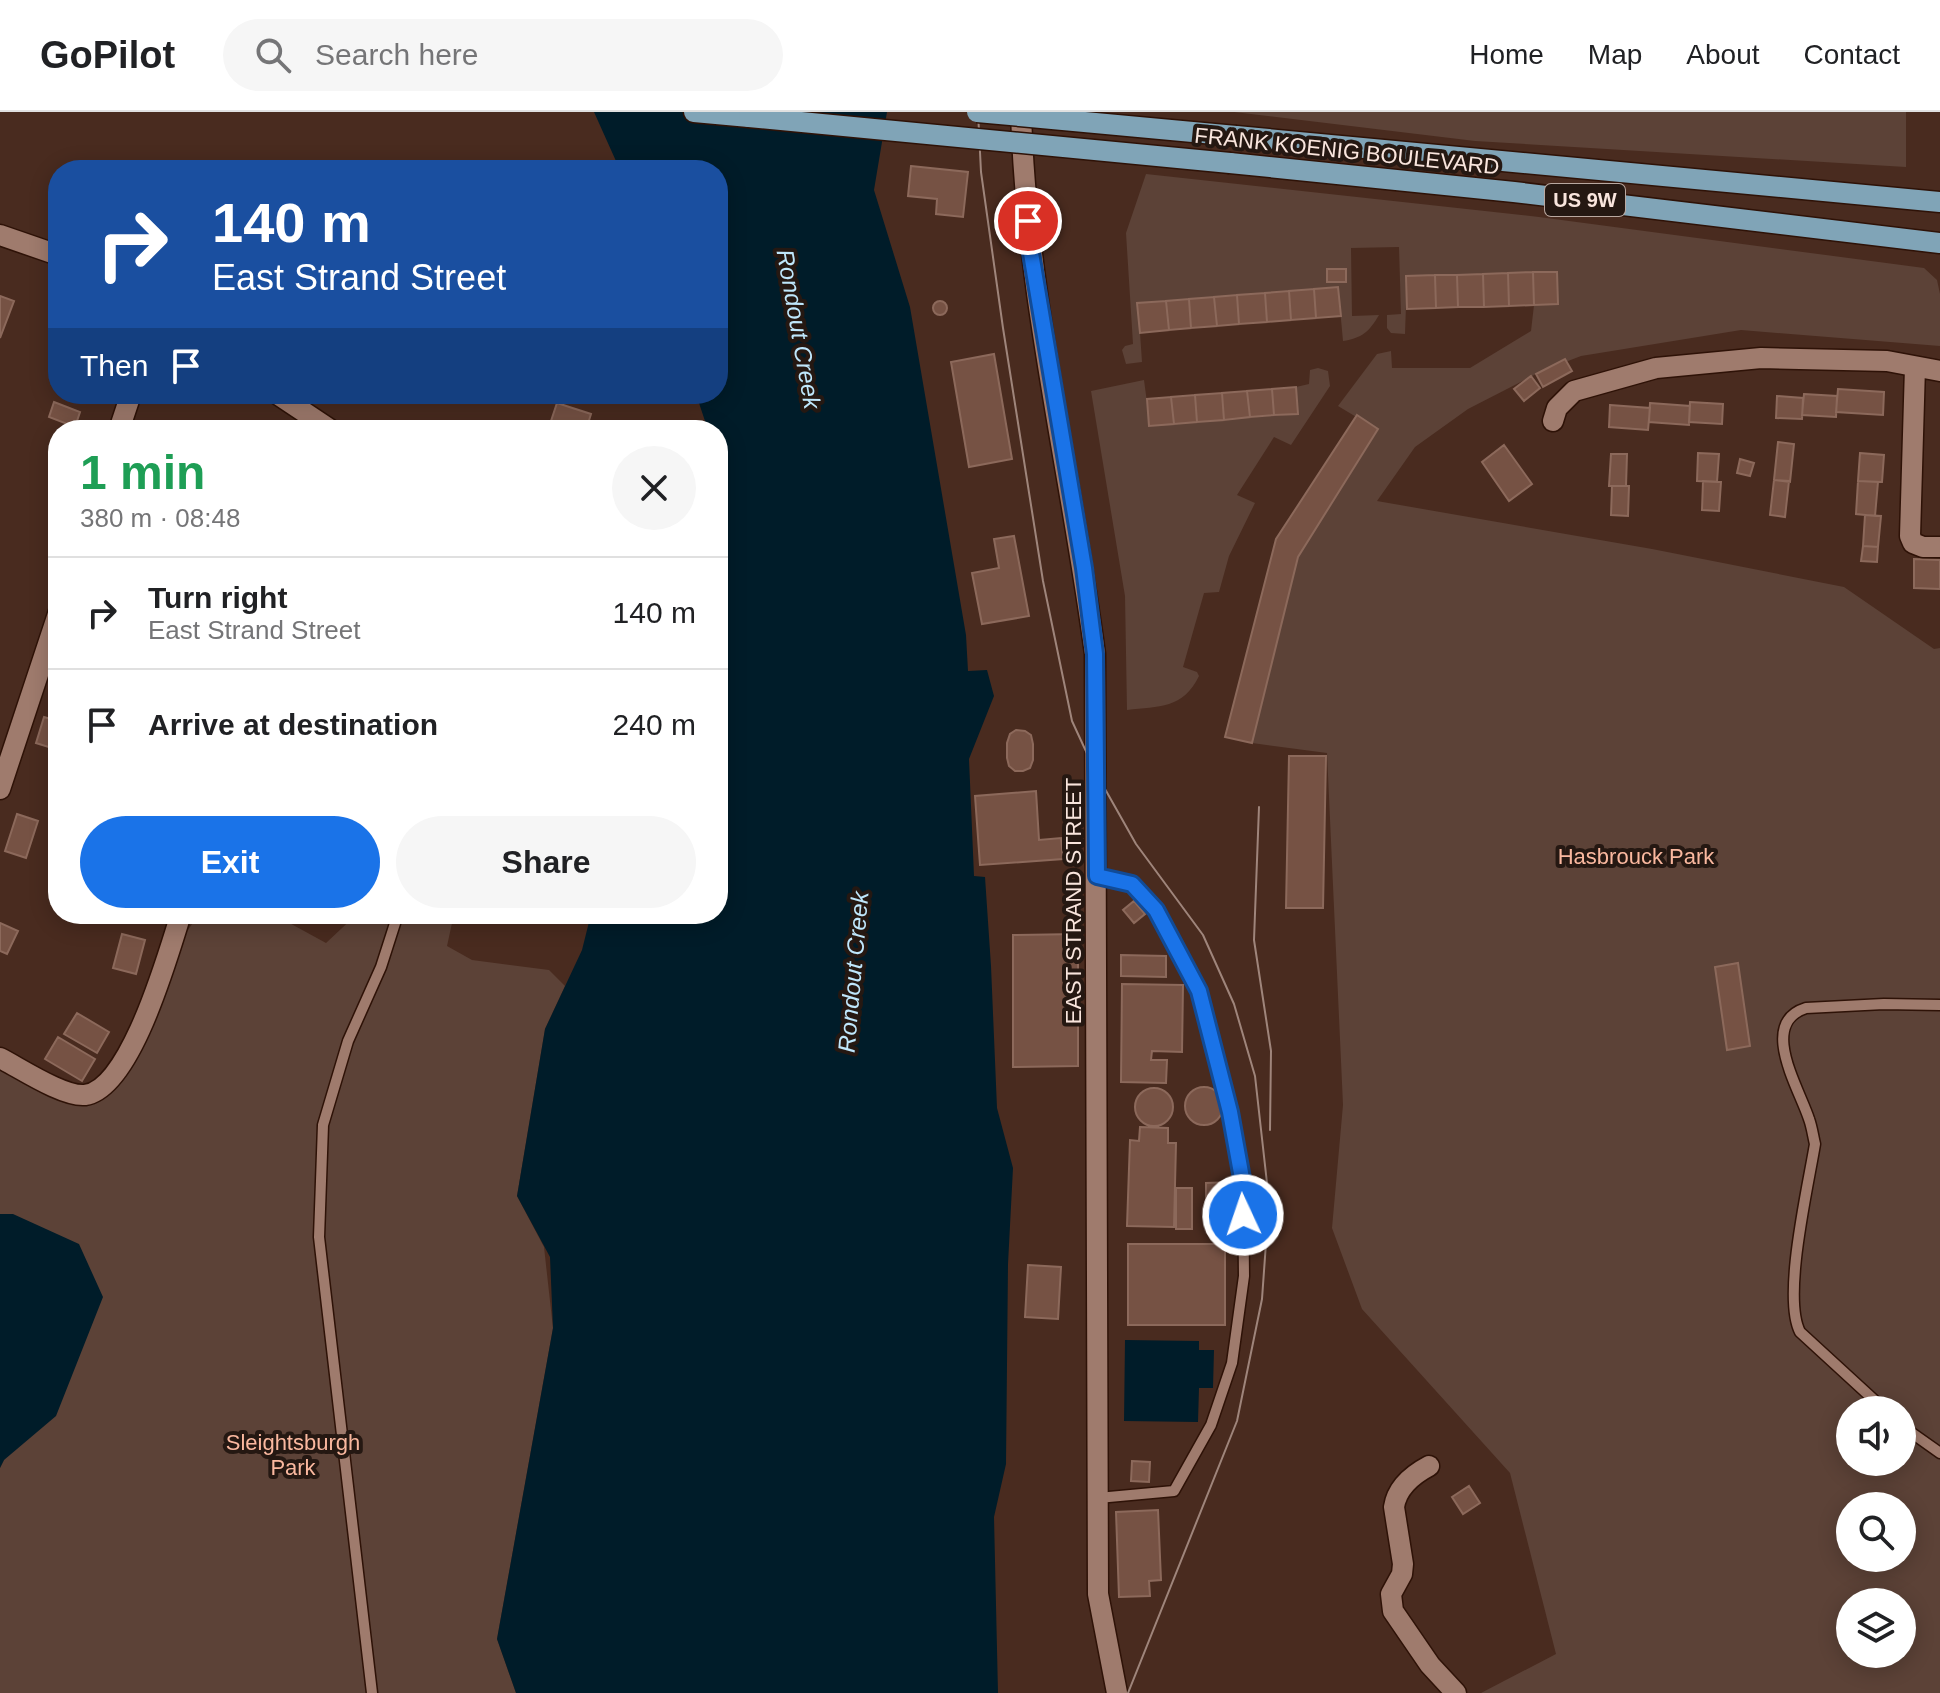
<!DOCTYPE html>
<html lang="en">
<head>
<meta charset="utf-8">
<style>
  body { margin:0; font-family:Arial,sans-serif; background:#f6f6f6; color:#202124; height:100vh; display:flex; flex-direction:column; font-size:30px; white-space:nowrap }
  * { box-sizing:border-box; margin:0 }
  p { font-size:26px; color:#757577 }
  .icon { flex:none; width:44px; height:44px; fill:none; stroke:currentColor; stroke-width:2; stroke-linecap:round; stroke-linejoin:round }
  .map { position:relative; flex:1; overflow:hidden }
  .sheet { position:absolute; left:48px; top:308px; width:680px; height:504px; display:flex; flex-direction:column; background:#fff; border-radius:32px; box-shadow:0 4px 20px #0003 }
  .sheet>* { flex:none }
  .top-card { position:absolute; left:48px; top:48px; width:680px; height:244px; border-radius:32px; box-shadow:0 4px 20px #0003; background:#1a4fa0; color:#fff; overflow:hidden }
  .tools { position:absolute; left:1836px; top:1284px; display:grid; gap:16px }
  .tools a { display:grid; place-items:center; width:80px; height:80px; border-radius:50%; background:#fff; box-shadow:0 4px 20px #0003; font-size:40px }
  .pin { position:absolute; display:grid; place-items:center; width:68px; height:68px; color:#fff; margin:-34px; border:4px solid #fff; border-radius:50%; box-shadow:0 2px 8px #0007 }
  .me { position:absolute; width:88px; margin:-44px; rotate:357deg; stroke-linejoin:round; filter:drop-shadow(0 0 6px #0008) }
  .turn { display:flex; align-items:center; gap:28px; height:168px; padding:0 32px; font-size:36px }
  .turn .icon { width:104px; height:104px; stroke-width:2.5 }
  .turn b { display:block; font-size:56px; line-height:68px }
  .then { display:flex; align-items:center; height:76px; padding:0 32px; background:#0003; gap:16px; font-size:30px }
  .round { display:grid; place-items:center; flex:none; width:84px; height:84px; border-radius:42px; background:#f6f6f6 }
  .summary { display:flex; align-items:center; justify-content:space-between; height:136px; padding:0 32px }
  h1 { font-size:48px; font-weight:800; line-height:60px; color:#1e9e55 }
  .cta { display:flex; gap:16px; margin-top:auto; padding:16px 32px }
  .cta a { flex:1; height:92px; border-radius:48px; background:#1a73e8; color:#fff; font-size:32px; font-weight:800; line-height:92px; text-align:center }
  .cta a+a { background:#f6f6f6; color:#202124 }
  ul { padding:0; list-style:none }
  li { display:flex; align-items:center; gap:24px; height:112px; padding:0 32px; border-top:2px solid #e0e0e0 }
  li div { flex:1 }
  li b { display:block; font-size:30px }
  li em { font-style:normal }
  header { display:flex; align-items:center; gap:48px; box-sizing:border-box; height:112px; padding:0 40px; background:#fff; border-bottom:2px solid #e0e0e0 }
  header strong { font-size:38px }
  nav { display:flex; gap:44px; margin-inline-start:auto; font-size:28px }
  .search { width:560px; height:72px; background:#f6f6f6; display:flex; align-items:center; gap:20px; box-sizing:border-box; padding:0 28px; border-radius:44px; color:#757577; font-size:30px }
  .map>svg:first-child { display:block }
  .green { fill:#5c4237; fill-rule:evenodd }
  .water { fill:#001c29 }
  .building { fill:#765244; stroke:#8c695b; stroke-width:2 }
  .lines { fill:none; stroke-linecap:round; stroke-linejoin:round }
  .service-casing { stroke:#2e1207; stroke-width:13 }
  .minor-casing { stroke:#2e1207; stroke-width:23 }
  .tertiary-casing { stroke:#2e1207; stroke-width:23 }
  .primary-casing { stroke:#2e1207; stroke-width:23 }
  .service { stroke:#9f7b6d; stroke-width:10 }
  .minor { stroke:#9f7b6d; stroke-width:20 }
  .tertiary { stroke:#9f7b6d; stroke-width:20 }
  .primary { stroke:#80a4b7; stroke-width:20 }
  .tram { stroke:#9f857b; stroke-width:2 }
  .primary-bridge-casing { stroke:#2e1207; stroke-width:23; stroke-linecap:butt }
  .primary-bridge { stroke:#80a4b7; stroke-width:20 }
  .route-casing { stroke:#114b97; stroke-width:20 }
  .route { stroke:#1a73e8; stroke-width:14 }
  .labels { text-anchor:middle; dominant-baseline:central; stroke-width:8; stroke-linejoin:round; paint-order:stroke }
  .shield { fill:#251812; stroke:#b9a8a0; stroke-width:2 }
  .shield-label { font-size:20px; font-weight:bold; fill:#f9e5dd }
  .street-label { font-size:22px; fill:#f9e5dd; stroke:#251812 }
  .park-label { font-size:22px; fill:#fab89f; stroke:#251812 }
  .water-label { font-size:24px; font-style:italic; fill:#bfe7fc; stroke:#251812 }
</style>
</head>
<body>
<header>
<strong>GoPilot</strong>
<div class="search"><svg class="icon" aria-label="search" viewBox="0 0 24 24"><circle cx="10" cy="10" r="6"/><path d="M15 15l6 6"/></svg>Search here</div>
<nav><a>Home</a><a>Map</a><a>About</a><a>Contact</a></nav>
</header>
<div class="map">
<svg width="1940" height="1581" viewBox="0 0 1940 1581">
  <rect width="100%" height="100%" fill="#492b1f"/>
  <path class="green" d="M1234,0H1906V55L1475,29Z
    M1146,62L1539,105L1924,156L1937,168L1940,182V234L1741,218L1581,244L1542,259L1468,297L1415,335L1377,389L1652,437L1844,475L1934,537L1940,536V1581H1481L1556,1542L1510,1361L1362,1197L1332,1116L1343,993L1327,641L1252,631L1298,445L1378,318L1338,294L1377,242L1391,239L1392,256H1470L1531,219L1534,193L1557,192V160L1407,164L1405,222L1391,221L1387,216V203L1401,202L1399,135L1351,136L1352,204L1379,203C1369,220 1362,226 1343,229L1338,175L1138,191L1142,250L1126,252L1122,238L1125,234L1133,232L1126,121ZM1850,1298H1902V1350H1850ZM1850,1394H1902V1446H1850ZM1850,1490H1902V1542H1850Z
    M1318,256L1328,259L1330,274L1291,333L1274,325L1237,383L1255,391L1229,444L1219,480L1204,481L1183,555L1197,560L1199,564C1183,597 1159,594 1127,598L1125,484L1091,279L1144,268L1150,313L1297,302L1296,275L1309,272L1310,258Z
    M199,802H273L326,831L357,802H454L447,834L472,848L549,858L565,874L545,917L517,1084L544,1135L553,1216L497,1527L516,1581H0V1356L4,1348L13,1102H0V946L60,977L97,979L166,850Z"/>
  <path class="water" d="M594,0H887L874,78L910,195L966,523L968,559L987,558L994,584L969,647L974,764L985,765L991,854L997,996L1013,1056L1008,1152L1006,1352L994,1405L998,1581H516L497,1527L553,1216L550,1145L517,1084L545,917L582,838L591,802H718V318H708L696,282H718V58H620Z
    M0,1102H13L79,1132L103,1185L56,1304L4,1348L0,1356Z
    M1125,1228L1199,1229V1238H1214L1213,1276H1199L1198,1310L1124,1309Z"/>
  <path class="building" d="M911,54L968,60L963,105L936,102L937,87L908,84Z
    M1327,157H1346V170H1327Z
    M1533,160L1534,193L1509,194L1508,161Z
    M1533,160H1557L1558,192L1534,193Z
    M1508,161L1509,194L1484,195L1483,162Z
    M1483,162L1484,195H1458L1457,163Z
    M1435,163H1457L1458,195L1436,196Z
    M1435,163L1436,196L1407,197L1406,164Z
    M1338,175L1341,204L1316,206L1314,177Z
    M1314,177L1316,206L1291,208L1289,179Z
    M1289,179L1291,208L1267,210L1265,181Z
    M1265,181L1267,210L1239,212L1237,183Z
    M1237,183L1239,212L1217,214L1214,185Z
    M0,184L14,189L0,226Z
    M1214,185L1217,214L1191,216L1189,187Z
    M1189,187L1191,216L1169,218L1166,189Z
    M933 196a7 7 0 1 1 14 0a7 7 0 1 1-14 0Z
    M1166,189L1169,218L1140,221L1137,191Z
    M994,242L1012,347L969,355L951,250Z
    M1565,247L1572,259L1543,275L1536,262Z
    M1531,264L1540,276L1524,289L1514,277Z
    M1296,275L1298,302L1274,303L1272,277Z
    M1272,277L1274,303L1250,305L1247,279Z
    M1838,277L1884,280L1883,303L1836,300Z
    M1247,279L1250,305L1224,308L1222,281Z
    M1222,281L1224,308L1197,310L1195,283Z
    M1804,282L1837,284L1836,305L1802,303Z
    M1195,283L1197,310L1174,312L1171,285Z
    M1777,284L1803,286L1802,307L1776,306Z
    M1171,285L1174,312L1149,314L1147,287Z
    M54,290L80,300L75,315L49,305Z
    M1690,290L1723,292L1722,312L1689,310Z
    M557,291L591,302L586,318H548Z
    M1650,291L1690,294L1689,313L1649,310Z
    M1610,293L1650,296L1648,318L1609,315Z
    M1357,303L1378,317L1298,445L1252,631L1225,625L1276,427Z
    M1778,330L1794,332L1790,370L1774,368Z
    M1504,333L1532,372L1509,389L1482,350Z
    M1698,341L1719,342L1717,370L1697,369Z
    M1860,341L1884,343L1882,370L1858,369Z
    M1611,342H1627L1626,374H1609Z
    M1740,347L1754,351L1750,364L1737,361Z
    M1774,368L1789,369L1785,405L1770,403Z
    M1703,369L1721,370L1719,399L1702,398Z
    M1858,369L1878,370L1875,404L1856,402Z
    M1612,374H1629L1628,404L1611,403Z
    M1865,403L1881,404L1878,435L1863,434Z
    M1014,424L1029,504L982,512L972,461L999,456L994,427Z
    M1863,434L1878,435L1877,450L1861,449Z
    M1914,447L1940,448V477L1914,476Z
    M57,571H58V593L50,590Z
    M44,605L58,609V638L36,631Z
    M1016,618L1025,619L1031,623L1033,632V648L1030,656L1023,659H1015L1009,654L1007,646V631L1010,622Z
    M1289,644H1326L1323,796H1286Z
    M1036,679L1039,728L1061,726L1063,747L980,753L975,684Z
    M17,702L38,709L26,746L5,739Z
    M1134,789L1145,802L1134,811L1123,798Z
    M0,811L18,819L7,842L0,839Z
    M122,822L145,828L136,862L113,856Z
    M1078,822V954L1013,955V823Z
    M1121,843L1166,844V865L1121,864Z
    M1738,851L1750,934L1727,938L1715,855Z
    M1122,872L1183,873L1182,940L1152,939L1151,948H1167L1166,971L1121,970Z
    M77,901L109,920L97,941L64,922Z
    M58,925L95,947L82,969L45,947Z
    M1185 994a19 19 0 1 1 38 0a19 19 0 1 1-38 0Z
    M1135 995a19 19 0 1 1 38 0a19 19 0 1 1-38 0Z
    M1140,1015L1168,1016V1031H1176L1174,1115L1127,1114L1130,1028L1139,1029Z
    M1233,1070V1092L1221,1087H1206V1071Z
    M1176,1076H1192V1117H1176Z
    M1209 1103a11 11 0 1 1 22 0a11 11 0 1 1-22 0Z
    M1128,1132H1225V1213H1128Z
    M1028,1153L1061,1155L1058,1207L1025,1205Z
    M1132,1349L1150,1350L1149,1370L1131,1369Z
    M1469,1374L1480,1391L1463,1402L1452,1385Z
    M1158,1398L1161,1468L1149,1469L1150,1484L1119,1485L1116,1400Z"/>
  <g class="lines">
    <g class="service-casing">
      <path id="service" d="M1097,764L1132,772L1156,798L1199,879L1230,1000L1243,1072L1244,1164L1232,1251L1211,1313L1174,1379L1098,1386
        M1885,1298L1800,1220C1782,1185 1808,1075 1815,1032C1813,1024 1812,1015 1809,1007C1799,976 1758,911 1806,896L1884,892L1940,893
        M1902,1314L1940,1341
        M372,1581L319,1125L323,1013L348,929L381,855L398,802"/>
    </g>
    <g class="minor-casing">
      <path id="minor" d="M0,123L58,143
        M1915,255L1910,424L1913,431L1923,435H1940
        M277,282L331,318
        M1553,309L1557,296L1574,279L1656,256L1761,246L1887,249L1940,259
        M119,318L131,282
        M0,677L58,502
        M0,946C20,956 63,985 85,983C131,977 168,842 181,802
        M1429,1354C1412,1363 1397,1375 1394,1395L1403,1452L1402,1462L1391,1482L1393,1499L1430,1553L1456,1581"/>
    </g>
    <g class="tertiary-casing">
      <path id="tertiary" d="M1021,0C1026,182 1071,362 1095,542L1098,1482L1117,1581"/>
    </g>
    <g class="primary-casing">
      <path id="primary" d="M694,0L749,5
        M1236,24L1940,90
        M1230,51L1514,80L1940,131"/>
    </g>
    <use href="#service" class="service"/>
    <use href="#minor" class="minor"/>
    <use href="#tertiary" class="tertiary"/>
    <use href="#primary" class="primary"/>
    <path class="tram" d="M978,0L981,60L1003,216L1043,469L1072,609L1096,661L1136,732L1203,823L1234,892L1255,964L1269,1089L1262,1187L1237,1309L1128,1581
      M1259,695L1254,828L1271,939L1270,1018"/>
    <g class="primary-bridge-casing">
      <path id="primary-bridge" d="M977,0L1236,24
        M749,5L1230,51"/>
    </g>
    <use href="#primary-bridge" class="primary-bridge"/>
  </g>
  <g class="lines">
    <g class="route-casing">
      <path id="route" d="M1028,109L1031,141L1084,456L1095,542L1097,764L1132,772L1156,798L1199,879L1230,1000L1243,1072V1103"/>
    </g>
    <use href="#route" class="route"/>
  </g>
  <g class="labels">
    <rect class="shield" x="1545" y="72" width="80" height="32" rx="6"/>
    <g class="shield-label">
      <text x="1585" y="88">US 9W</text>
    </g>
    <g class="street-label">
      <text transform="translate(1347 39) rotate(6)">FRANK KOENIG BOULEVARD</text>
      <text transform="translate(1073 789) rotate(-90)">EAST STRAND STREET</text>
    </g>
    <g class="park-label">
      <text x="1636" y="744">Hasbrouck Park</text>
      <text x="293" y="1330">Sleightsburgh<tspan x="293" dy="25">Park</tspan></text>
    </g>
    <g class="water-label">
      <text transform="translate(799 217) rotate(80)">Rondout Creek</text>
      <text transform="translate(853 860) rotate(-85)">Rondout Creek</text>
    </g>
  </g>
</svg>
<div class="tools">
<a><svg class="icon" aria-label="sound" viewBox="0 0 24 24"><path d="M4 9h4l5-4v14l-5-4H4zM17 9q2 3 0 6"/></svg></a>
<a><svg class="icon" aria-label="search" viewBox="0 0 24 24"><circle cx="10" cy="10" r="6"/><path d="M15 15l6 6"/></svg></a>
<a><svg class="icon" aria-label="layers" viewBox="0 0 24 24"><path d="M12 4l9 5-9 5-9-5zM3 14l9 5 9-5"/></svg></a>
</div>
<div class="pin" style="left:1028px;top:109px;background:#d93025"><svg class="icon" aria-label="arrive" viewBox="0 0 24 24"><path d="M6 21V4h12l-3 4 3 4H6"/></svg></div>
<svg class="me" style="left:1243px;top:1103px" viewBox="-20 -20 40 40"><circle r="17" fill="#1a73e8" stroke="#fff" stroke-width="3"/><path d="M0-11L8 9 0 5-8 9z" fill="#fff"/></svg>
<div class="top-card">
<div class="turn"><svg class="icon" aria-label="right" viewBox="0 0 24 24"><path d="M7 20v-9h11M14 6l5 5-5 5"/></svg><div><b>140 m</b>East Strand Street</div></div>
<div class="then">Then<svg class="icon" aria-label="arrive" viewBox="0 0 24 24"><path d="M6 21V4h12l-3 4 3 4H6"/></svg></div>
</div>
<section class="sheet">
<div class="summary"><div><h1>1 min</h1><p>380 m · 08:48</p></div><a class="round"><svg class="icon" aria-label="close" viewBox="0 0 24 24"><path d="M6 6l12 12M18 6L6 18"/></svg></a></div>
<ul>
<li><svg class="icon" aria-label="right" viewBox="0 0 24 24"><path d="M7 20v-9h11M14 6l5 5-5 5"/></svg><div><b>Turn right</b><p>East Strand Street</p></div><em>140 m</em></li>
<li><svg class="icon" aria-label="arrive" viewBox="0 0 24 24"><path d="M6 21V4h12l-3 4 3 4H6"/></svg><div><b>Arrive at destination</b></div><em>240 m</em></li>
</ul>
<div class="cta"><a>Exit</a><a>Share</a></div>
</section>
</div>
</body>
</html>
